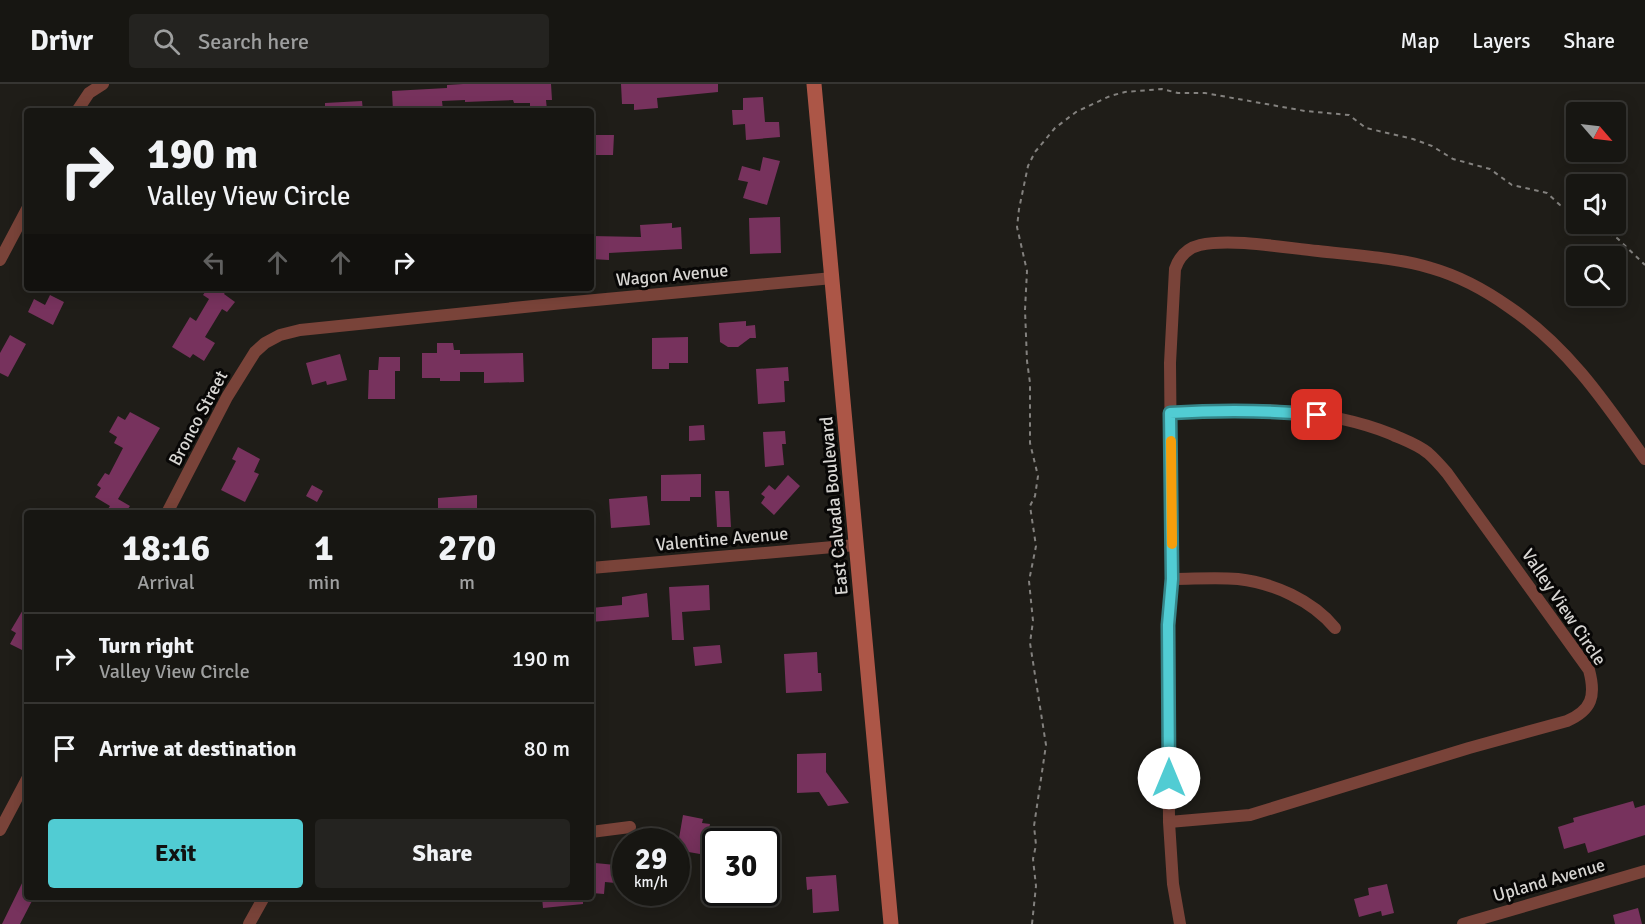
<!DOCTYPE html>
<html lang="en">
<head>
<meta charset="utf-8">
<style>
  body { margin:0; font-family:Signika,sans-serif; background:#242320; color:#f1f3f6; height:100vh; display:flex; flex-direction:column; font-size:22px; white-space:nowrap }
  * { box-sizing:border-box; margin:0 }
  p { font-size:20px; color:#9e9f9f }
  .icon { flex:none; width:33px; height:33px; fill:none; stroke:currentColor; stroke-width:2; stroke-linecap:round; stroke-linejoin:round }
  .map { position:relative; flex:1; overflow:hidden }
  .details { position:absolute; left:24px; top:426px; width:570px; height:390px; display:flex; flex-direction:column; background:#171612; border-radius:6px; box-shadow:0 3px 15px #0003,0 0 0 2px #363532 }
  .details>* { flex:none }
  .top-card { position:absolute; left:24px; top:24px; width:570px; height:183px; border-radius:6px; box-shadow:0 3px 15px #0003,0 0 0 2px #363532; background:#171612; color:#f1f3f6; overflow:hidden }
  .needle { width:39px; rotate:118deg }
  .tools { position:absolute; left:1566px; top:18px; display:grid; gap:12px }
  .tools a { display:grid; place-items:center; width:60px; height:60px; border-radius:6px; background:#171612; box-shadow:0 3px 15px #0003,0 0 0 2px #363532; font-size:30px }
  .speed { position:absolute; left:612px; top:744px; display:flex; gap:12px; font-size:30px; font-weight:700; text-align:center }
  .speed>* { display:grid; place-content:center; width:78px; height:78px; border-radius:50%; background:#171612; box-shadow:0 3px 15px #0003,0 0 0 2px #363532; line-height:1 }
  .speed small { font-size:15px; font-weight:400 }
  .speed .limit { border:3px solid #111; border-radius:9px; background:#fff; color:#111 }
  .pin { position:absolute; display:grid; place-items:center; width:51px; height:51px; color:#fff; margin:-26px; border-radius:12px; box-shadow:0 3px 9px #0006 }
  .me { position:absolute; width:66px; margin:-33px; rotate:0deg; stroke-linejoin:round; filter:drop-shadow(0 0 4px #0008) }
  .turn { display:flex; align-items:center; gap:21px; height:126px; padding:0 24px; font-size:27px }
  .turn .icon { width:78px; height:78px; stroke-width:2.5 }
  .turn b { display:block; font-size:42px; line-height:51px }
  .lanes { display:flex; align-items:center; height:57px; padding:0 24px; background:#0003; justify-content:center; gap:30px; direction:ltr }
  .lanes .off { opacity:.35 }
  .eta { display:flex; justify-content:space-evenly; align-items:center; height:102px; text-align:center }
  .eta b { font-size:36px; font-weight:800; line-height:42px }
  .cta { display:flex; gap:12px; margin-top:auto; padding:12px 24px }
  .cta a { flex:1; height:69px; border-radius:6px; background:#51ccd3; color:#111; font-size:24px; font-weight:800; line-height:69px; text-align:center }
  .cta a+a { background:#242320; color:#f1f3f6 }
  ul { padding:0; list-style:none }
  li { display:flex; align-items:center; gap:18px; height:90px; padding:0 24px; border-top:2px solid #363532 }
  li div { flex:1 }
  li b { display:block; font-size:22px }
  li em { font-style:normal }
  header { display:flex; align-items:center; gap:36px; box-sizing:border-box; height:84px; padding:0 30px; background:#171612; border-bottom:2px solid #363532 }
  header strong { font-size:28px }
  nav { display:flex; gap:33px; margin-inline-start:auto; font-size:21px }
  .search { width:420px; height:54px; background:#242320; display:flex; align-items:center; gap:15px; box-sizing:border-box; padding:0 21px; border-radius:6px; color:#9e9f9f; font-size:22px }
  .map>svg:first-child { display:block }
  .building { fill:#77325d }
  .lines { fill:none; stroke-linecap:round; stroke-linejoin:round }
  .path { stroke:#83817e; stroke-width:2; stroke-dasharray:4.5 4.5; stroke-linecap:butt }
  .street { stroke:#794339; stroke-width:12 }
  .secondary { stroke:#ac5647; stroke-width:15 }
  .route-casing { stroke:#358589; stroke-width:15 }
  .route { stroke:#51ccd3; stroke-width:10 }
  .slow { stroke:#f59e0b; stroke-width:10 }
  .labels { text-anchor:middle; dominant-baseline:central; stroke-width:6; stroke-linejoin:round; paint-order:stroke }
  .street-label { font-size:18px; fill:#d7d5d2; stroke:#080706 }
</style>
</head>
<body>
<header>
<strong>Drivr</strong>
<div class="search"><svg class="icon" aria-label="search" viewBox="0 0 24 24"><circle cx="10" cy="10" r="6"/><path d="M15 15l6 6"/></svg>Search here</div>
<nav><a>Map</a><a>Layers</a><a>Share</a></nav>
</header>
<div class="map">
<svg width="1645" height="840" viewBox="0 0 1645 840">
  <rect width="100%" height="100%" fill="#1f1d18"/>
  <path class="building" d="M463,0H551L552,16H546L547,26L530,27V19H514L513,16L465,18V16L442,17L443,26L393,27L392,7L447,4V1Z
    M621,0H718V8L657,14L658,24L634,26V20H622Z
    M763,13L765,38H779L780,53L746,56L745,40L733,41L732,26H743V14Z
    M362,17L363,27H325V19Z
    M591,51H614L613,71H591Z
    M763,73L780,77L767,121L743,114L748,98L738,96L742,82L760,87Z
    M780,133L781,169L750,170L749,134Z
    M672,139V144L681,143L682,165L609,169V176L591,175V152L641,153L640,141Z
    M208,204H228L224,210L235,218L227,228L222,225L205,253L215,259L204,277L193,270L190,274L172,263L190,233L196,237L209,215L203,211Z
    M50,211L64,218L53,241L28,228L34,215L45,221Z
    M746,237V242L755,241L756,254H750L738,263H728L720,258L719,239Z
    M10,251L26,260L8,293L0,289V269Z
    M688,253V279H669V285H652V254Z
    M437,259H453L454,266H460V270L523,269L524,298L484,299V288H460V297H440V294H422V269H437Z
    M340,270L347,296L327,301L326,297L312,301L306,279Z
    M379,273H400V287H395V315H368L369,286H378Z
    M788,283L789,297H784L785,318L758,320L756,285Z
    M130,328L160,344L118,415L130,422L125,429H105L110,422L95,413L101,404L97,401L105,389L109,391L123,364L114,359L117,353L109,348L118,332L125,336Z
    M704,341L705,356L689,357V342Z
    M785,347L786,360H782L784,381L765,383L763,348Z
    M238,363L260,375L254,388L259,390L245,418L221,406L236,377L232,375Z
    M701,390V413H690V417H661V391Z
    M788,391L800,402L774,431L761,419L765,413L761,410L769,401L775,406Z
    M312,401L323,407L317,418L306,412Z
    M715,407H729L731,443H717Z
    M477,411V429H438V414Z
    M647,412L650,441L611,444L609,415Z
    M709,501L710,526L682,528L684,556H672L669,503Z
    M647,509L649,533L591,538V524L622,521V513Z
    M27,519V561L24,567L10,560L16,549L11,546Z
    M720,561L722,579L695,582L693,563Z
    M817,568L818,589H821L822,607L786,609L784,570Z
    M826,669V688L849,719L828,722L819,708L797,709V670Z
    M1633,717L1635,724L1645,721V751L1588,769L1585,759L1564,765L1558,743L1574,738L1573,734Z
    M683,731L703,735L702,739L710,740L707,754L703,753L700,770L677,766Z
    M595,779L626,782V800L605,798L604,810L592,809Z
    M27,789V813H34L20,840H2Z
    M836,791L839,827L813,829L812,805L807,806L806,793Z
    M1387,800L1394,829L1382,832L1381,827L1359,833L1354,815L1369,811L1368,804Z
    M760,808H775V820H760Z
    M542,813H583V820L543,824Z
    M1638,824L1642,840H1615L1613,831Z"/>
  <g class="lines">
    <path class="path" d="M1593,140L1617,154L1645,181
      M1032,840L1036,802L1033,775L1036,761L1034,742L1046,661L1030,559L1033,537L1029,497L1036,462L1030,422L1035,412L1038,392L1030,359V299L1027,277L1025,226L1027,187L1017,143L1019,125L1028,82L1035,68L1055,44L1076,28L1110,12L1125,8L1162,5L1178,9H1205L1305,27L1349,31L1366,44L1413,55L1432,62L1453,75L1490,85L1512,101L1547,109L1560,121L1576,130"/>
    <path class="street" d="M77,27L89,9L103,0
      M0,176L27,125
      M167,429L227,313L255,268L265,259L280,251L300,246L563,219L833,194
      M591,484L856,461
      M1172,495C1194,495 1216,493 1238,495C1273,499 1312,516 1335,544
      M1169,738L1250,731L1469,664L1567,637C1592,626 1596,612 1589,586L1447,389C1441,382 1435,375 1428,369C1417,360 1404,356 1391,350C1322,322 1244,324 1170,329
      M0,746L27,695
      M591,748L630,743
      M249,840L264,813
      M1180,840L1173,800L1169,738L1168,541L1172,495L1170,279L1175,185C1179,173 1187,164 1200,161C1232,154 1286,164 1318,167C1353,171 1399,174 1431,184C1459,192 1485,206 1509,223C1568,263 1605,318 1645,375
      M1463,840L1645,787"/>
    <path class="secondary" d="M814,0L891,840"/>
  </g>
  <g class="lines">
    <g class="route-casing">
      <path id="route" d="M1169,694L1168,541L1172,495L1170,329C1220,326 1268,326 1317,331"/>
    </g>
    <use href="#route" class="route"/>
    <path class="slow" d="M1171,357L1172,460"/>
  </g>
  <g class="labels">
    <g class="street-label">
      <text transform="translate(672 191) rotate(-5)">Wagon Avenue</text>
      <text transform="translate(198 334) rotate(-62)">Bronco Street</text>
      <text transform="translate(834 422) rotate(-95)">East Calvada Boulevard</text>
      <text transform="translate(722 455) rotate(-5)">Valentine Avenue</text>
      <text transform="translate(1564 523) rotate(56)">Valley View Circle</text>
      <text transform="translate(1549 796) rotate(-16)">Upland Avenue</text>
    </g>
  </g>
</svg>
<div class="tools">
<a><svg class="needle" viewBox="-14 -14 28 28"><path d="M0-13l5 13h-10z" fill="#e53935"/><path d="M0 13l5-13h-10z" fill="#9e9f9f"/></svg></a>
<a><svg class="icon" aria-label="sound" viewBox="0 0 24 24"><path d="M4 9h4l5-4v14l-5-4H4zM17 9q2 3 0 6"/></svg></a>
<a><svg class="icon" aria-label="search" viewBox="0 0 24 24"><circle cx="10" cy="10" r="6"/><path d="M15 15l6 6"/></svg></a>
</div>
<div class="speed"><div>29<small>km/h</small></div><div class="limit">30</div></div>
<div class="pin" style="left:1317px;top:331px;background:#d93025"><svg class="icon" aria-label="arrive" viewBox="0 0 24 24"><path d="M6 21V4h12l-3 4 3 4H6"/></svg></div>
<svg class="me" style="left:1169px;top:694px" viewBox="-20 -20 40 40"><circle r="19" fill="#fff"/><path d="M0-13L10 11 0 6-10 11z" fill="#51ccd3"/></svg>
<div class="top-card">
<div class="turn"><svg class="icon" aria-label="right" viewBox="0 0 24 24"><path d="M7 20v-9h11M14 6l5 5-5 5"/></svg><div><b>190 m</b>Valley View Circle</div></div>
<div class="lanes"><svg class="icon off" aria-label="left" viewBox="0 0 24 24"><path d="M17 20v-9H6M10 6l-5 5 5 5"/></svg><svg class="icon off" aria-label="ahead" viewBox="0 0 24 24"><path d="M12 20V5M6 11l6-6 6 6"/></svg><svg class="icon off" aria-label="ahead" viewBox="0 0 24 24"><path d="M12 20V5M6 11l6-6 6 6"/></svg><svg class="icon" aria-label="right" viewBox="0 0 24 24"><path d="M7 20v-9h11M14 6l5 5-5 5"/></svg></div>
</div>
<section class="details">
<div class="eta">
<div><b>18:16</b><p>Arrival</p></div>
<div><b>1</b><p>min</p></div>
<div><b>270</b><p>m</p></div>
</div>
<ul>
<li><svg class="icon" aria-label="right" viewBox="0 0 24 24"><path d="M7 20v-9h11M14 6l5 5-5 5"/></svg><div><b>Turn right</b><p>Valley View Circle</p></div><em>190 m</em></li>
<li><svg class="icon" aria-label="arrive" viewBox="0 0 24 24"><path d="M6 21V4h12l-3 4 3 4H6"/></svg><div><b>Arrive at destination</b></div><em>80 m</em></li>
</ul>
<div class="cta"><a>Exit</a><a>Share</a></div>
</section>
</div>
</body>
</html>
